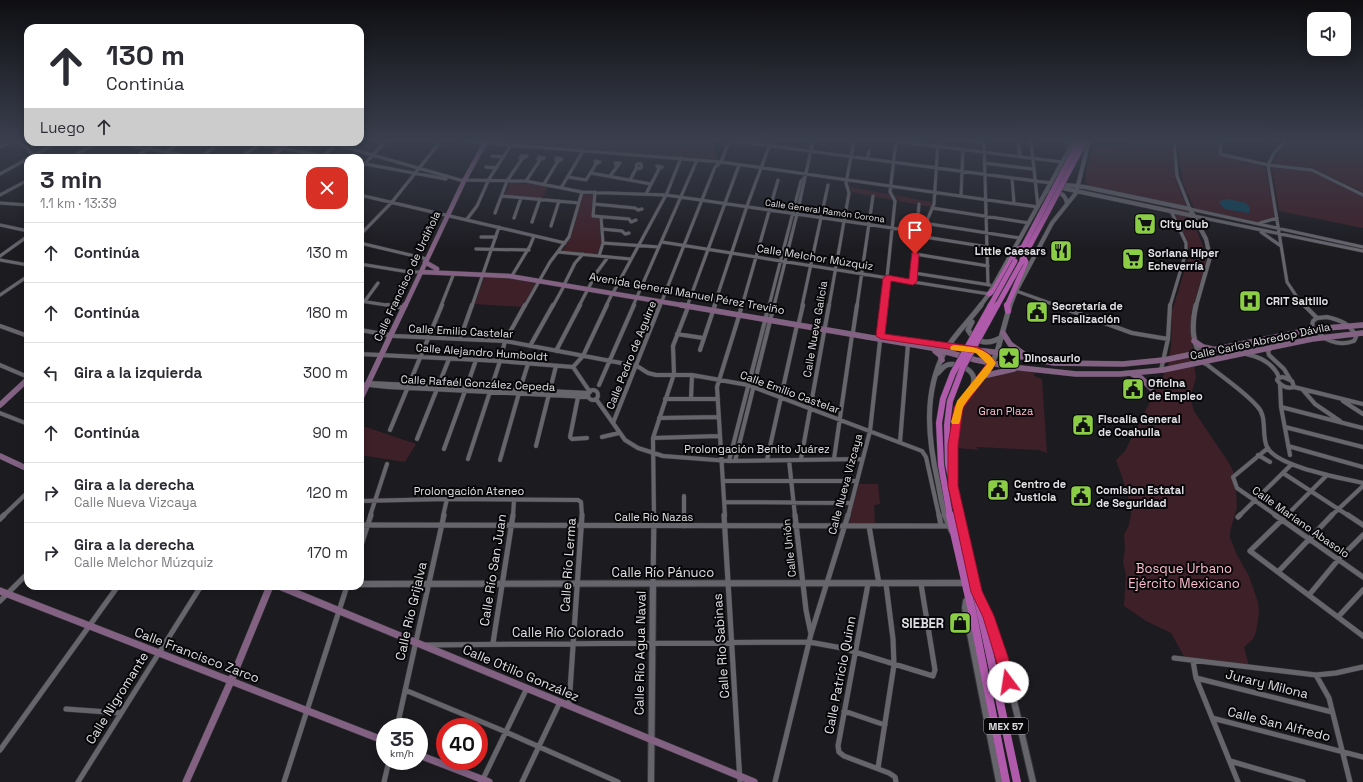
<!DOCTYPE html>
<html lang="es">
<head>
<meta charset="utf-8">
<style>
  body { margin:0; font-family:"Space Grotesk",sans-serif; background:#f2f2f3; color:#2b2b33; height:100vh; display:flex; flex-direction:column; font-size:15px; white-space:nowrap }
  * { box-sizing:border-box; margin:0 }
  p { font-size:13px; color:#7c7c81 }
  .icon { flex:none; width:22px; height:22px; fill:none; stroke:currentColor; stroke-width:2; stroke-linecap:round; stroke-linejoin:round }
  .map { position:relative; flex:1; overflow:hidden }
  .side { position:absolute; left:24px; top:154px; width:340px; height:436px; display:flex; flex-direction:column; background:#fff; border-radius:12px; box-shadow:0 2px 10px #0003 }
  .side>* { flex:none }
  .top-card { position:absolute; left:24px; top:24px; width:340px; height:122px; border-radius:12px; box-shadow:0 2px 10px #0003; background:#fff; color:#2b2b33; overflow:hidden }
  .buttons { position:absolute; left:1307px; top:12px; display:grid; gap:8px }
  .buttons a { display:grid; place-items:center; width:44px; height:44px; border-radius:8px; background:#fff; box-shadow:0 2px 10px #0003; font-size:20px }
  .speed { position:absolute; left:376px; top:718px; display:flex; gap:8px; font-size:20px; font-weight:700; text-align:center }
  .speed>* { display:grid; place-content:center; width:52px; height:52px; border-radius:50%; background:#fff; box-shadow:0 2px 10px #0003; line-height:1 }
  .speed small { font-size:10px; font-weight:400 }
  .speed .limit { border:6px solid #d22; background:#fff; color:#111 }
  .pin { position:absolute; display:grid; place-items:center; width:34px; height:34px; color:#fff; margin:-41px -17px; border-radius:50% 50% 50% 0; rotate:-45deg; box-shadow:0 0 4px #0007 }
  .pin .icon { rotate:45deg }
  .me { position:absolute; width:44px; margin:-22px; rotate:346deg; stroke-linejoin:round; filter:drop-shadow(0 0 3px #0008) }
  .turn { display:flex; align-items:center; gap:14px; height:84px; padding:0 16px; font-size:18px }
  .turn .icon { width:52px; height:52px; stroke-width:2.5 }
  .turn b { display:block; font-size:28px; line-height:34px }
  .then { display:flex; align-items:center; height:38px; padding:0 16px; background:#0003; gap:8px; font-size:15px }
  .round { display:grid; place-items:center; flex:none; width:42px; height:42px; border-radius:12px; background:#f2f2f3 }
  .summary { display:flex; align-items:center; justify-content:space-between; height:68px; padding:0 16px }
  h1 { font-size:24px; font-weight:700; line-height:30px }
  ul { padding:0; list-style:none }
  li { display:flex; align-items:center; gap:12px; height:60px; padding:0 16px; border-top:1px solid #e1e1e2 }
  li div { flex:1 }
  li b { display:block; font-size:15px }
  li em { font-style:normal }
  .map>svg:first-child { display:block }
  .green { fill:#3e2028 }
  .water { fill:#0f445a }
  .lines { fill:none; stroke-linecap:round; stroke-linejoin:round }
  .stream { stroke:#0f445a; stroke-width:1 }
  .minor-far2-casing { stroke:#37363a; stroke-width:4 }
  .minor-far1-casing { stroke:#37363a; stroke-width:5 }
  .minor-casing { stroke:#37363a; stroke-width:6 }
  .tertiary-far2-casing { stroke:#37363a; stroke-width:5 }
  .tertiary-far1-casing { stroke:#37363a; stroke-width:6 }
  .tertiary-casing { stroke:#37363a; stroke-width:8 }
  .secondary-far2-casing { stroke:#37363a; stroke-width:5.5 }
  .secondary-far1-casing { stroke:#37363a; stroke-width:6 }
  .secondary-casing { stroke:#37363a; stroke-width:8 }
  .trunk-far2-casing { stroke:#37363a; stroke-width:6 }
  .trunk-far1-casing { stroke:#37363a; stroke-width:7 }
  .trunk-casing { stroke:#37363a; stroke-width:8 }
  .minor-far2 { stroke:#67656c; stroke-width:3 }
  .minor-far1 { stroke:#67656c; stroke-width:4 }
  .minor { stroke:#67656c; stroke-width:5 }
  .tertiary-far2 { stroke:#67656c; stroke-width:4 }
  .tertiary-far1 { stroke:#67656c; stroke-width:5 }
  .tertiary { stroke:#67656c; stroke-width:6 }
  .secondary-far2 { stroke:#826183; stroke-width:4.5 }
  .secondary-far1 { stroke:#826183; stroke-width:5.5 }
  .secondary { stroke:#826183; stroke-width:7 }
  .trunk-far2 { stroke:#af5aaa; stroke-width:5 }
  .trunk-far1 { stroke:#af5aaa; stroke-width:6 }
  .trunk { stroke:#af5aaa; stroke-width:8 }
  .trunk-bridge-far1-casing { stroke:#37363a; stroke-width:6; stroke-linecap:butt }
  .trunk-bridge-casing { stroke:#37363a; stroke-width:7; stroke-linecap:butt }
  .trunk-bridge-far1 { stroke:#af5aaa; stroke-width:5 }
  .trunk-bridge { stroke:#af5aaa; stroke-width:6 }
  .route { fill:#e11d48; stroke:#92132f }
  .slow { fill:#f59e0b }
  .labels { text-anchor:middle; dominant-baseline:central; stroke-width:4; stroke-linejoin:round; paint-order:stroke }
  .far-street-label { font-size:9px; fill:#e0dfe3; stroke:#070608 }
  .shield { fill:#070608; stroke:#9f9ea1; stroke-width:1 }
  .shield-label { font-size:10px; font-weight:bold; fill:#e0dfe3 }
  .poi-label { font-size:11px; font-weight:bold; fill:#e0dfe3; stroke:#070608; text-anchor:start }
  .street-label { font-size:11px; fill:#e0dfe3; stroke:#070608 }
  .park-label { font-size:11px; fill:#febecd; stroke:#070608 }
  .near-street-label { font-size:13px; fill:#e0dfe3; stroke:#070608 }
  .near-park-label { font-size:13px; fill:#febecd; stroke:#070608 }
  .near-poi-label { font-size:13px; font-weight:bold; fill:#e0dfe3; stroke:#070608; text-anchor:end }
</style>
</head>
<body>
<div class="map">
<svg width="1363" height="782" viewBox="0 0 1363 782">
  <rect width="100%" height="100%" fill="#1c1b20"/>
  <path class="green" d="M490,141H714L716,160L489,142Z
    M1126,141H1171L1176,181L1206,253V262L1191,313L1193,355L1196,378L1190,398L1194,411L1229,463L1235,475L1237,507L1230,532V538L1237,555L1249,576L1258,602L1259,613L1256,632L1253,639L1244,647L1249,666L1187,662L1171,633L1146,621L1124,606L1126,575L1123,562L1125,549L1124,535L1129,525L1131,514L1127,491L1116,460L1125,451L1168,366L1171,346L1172,311L1190,253L1186,239L1171,205L1094,188L1086,183V171L1094,146C1105,148 1114,145 1125,144Z
    M1177,141H1219L1218,153L1219,155L1265,167L1274,213L1273,219L1262,223L1254,222L1195,210L1183,183Z
    M1290,141H1363V192L1312,167L1273,164L1278,154Z
    M1272,168L1311,171L1363,196V228L1279,211Z
    M510,182L548,186L542,199L505,195Z
    M849,187L888,194L893,200L852,192Z
    M583,194L593,195L591,216L599,219L601,243L597,254L562,251L571,238Z
    M894,195L932,202L931,207L899,201Z
    M485,276H498L537,283L523,307L474,304Z
    M1018,370L1035,372L1034,376L1042,379L1047,453L1039,450L976,447L979,450L958,448L956,446L960,414L964,402L987,377L1005,371Z
    M360,425L416,444L405,462L360,455Z
    M859,484H878L880,504L874,505L875,523H848Z"/>
  <path class="water" d="M1228,199L1246,203L1250,208L1249,213L1225,209L1219,203L1220,201Z"/>
  <g class="lines">
    <path class="stream" d="M1138,146L1140,141"/>
    <g class="minor-far2-casing">
      <path id="minor-far2" d="M16,141L26,147L35,158
        M463,141L721,162L1038,207L1031,141
        M733,141L1051,183
        M896,141L1062,162
        M971,141L984,142
        M984,141L988,285
        M1018,141L1020,157
        M1062,141L1073,142
        M1174,141L1177,176L1190,209L1363,247
        M1221,141L1220,154L1268,165L1312,170L1363,195
        M1285,141L1274,153L1268,165L1287,282L1299,300L1305,306
        M110,142L199,158
        M248,142L335,158
        M327,142L460,180L526,181L582,192L666,195L906,230L925,237L988,247
        M0,147L13,141
        M166,152L181,142
        M492,156L504,157
        M521,156H527L522,159L520,158Z
        M323,157L338,142
        M539,157L544,158L540,160L538,159Z
        M69,158L99,142
        M135,158L157,142
        M199,158L222,142
        M240,158L260,144
        M557,158L562,159L558,161L556,160Z
        M867,159L869,151
        M595,161L600,162L596,164Z
        M360,163L446,179
        M984,163L1033,169
        M636.5 166a2.5 2.5 0 1 1 5 0a2.5 2.5 0 1 1-5 0Z
        M657,166L662,167L659,169Z
        M486,167L496,168
        M360,169L386,141
        M591,173L651,184
        M0,174L58,142
        M610,176L620,163H615L617,166
        M568,177L586,180L596,164
        M1012,178L1014,203
        M630,180L637,167
        M526,181L540,160
        M544,184L558,161
        M561,188L583,151
        M595,192L593,216L629,219L631,222L636,220
        M646,194L659,169
        M0,195L28,180
        M360,195L565,243
        M961,195L963,149
        M502,196L579,203
        M0,203L28,205
        M594,204L635,208L638,210L642,209
        M932,208L1029,223
        M495,213L507,181L522,159
        M1194,216L1363,251
        M514,218L521,198
        M467,219L477,206L489,179L511,145
        M532,222L540,199
        M917,222L1020,238
        M926,223L934,204L938,141
        M1260,223L1277,218
        M0,225L28,231
        M551,226L559,201
        M602,229L622,231L625,234L629,233
        M1261,232L1281,246
        M360,235L392,202L441,141
        M481,237H496
        M662,242L989,294
        M360,243L427,259
        M603,243L659,247
        M476,249L529,250
        M558,252L630,259
        M915,254L988,266
        M0,256L28,236
        M599,256L603,243L601,217
        M0,260L28,265
        M360,264L409,272H421
        M914,273L990,285
        M513,274L530,246L534,236
        M913,282L919,204
        M565,283L575,263L583,254
        M614,291L667,193L681,158
        M1016,291L1058,306
        M0,295L28,276
        M360,301L393,306
        M365,301L378,283
        M688,304L739,165
        M441,306L454,273
        M472,306L499,227
        M525,306L550,262L569,237L582,192
        M553,306L564,286
        M579,306L597,272L608,257
        M606,306L612,294
        M633,306L697,160
        M660,306L715,167L721,162L729,141
        M714,306L747,206L771,141
        M742,306L778,180
        M769,306L801,181L804,178
        M774,306L797,214L813,141
        M802,306L828,185
        M829,306L849,193L846,183L854,141
        M857,306L873,196
        M884,306L895,201L890,192L896,141
        M1170,306L1186,252V243L1171,211"/>
    </g>
    <g class="minor-far1-casing">
      <path id="minor-far1" d="M387,305L404,308
        M1055,305L1132,333L1168,339
        M1304,305L1317,318
        M740,312L742,305
        M1327,317C1340,320 1351,324 1356,337L1354,341C1338,347 1322,340 1312,326L1313,321L1317,318Z
        M799,322L803,305
        M0,326L28,336
        M360,330L395,336L505,341L637,366L648,373L656,375H692L748,385L922,451L926,457L939,516
        M853,332L857,305
        M677,334L703,338
        M460,339L472,305
        M530,346L553,305
        M1271,348L1268,351L1269,355L1284,369L1290,379
        M700,350L715,305
        M556,351L580,305
        M360,354L500,361L573,367
        M1246,354C1261,357 1273,363 1279,377
        M1205,363C1221,376 1244,391 1257,406C1268,417 1261,434 1267,447C1277,467 1342,478 1363,483
        M0,365L28,377
        M573,367L583,356L607,305
        M573,367L590,392
        M1161,370L1168,339L1170,305
        M1283,377L1292,381L1294,387C1287,389 1281,386 1277,380L1278,378Z
        M368,383L589,393
        M360,384L388,387L588,397
        M1280,384L1281,407L1290,455
        M599,385L634,305
        M467,386L476,360
        M1294,387L1363,404
        M520,389L528,364
        M1303,390L1315,404L1340,421
        M588 395a5 5 0 1 1 10 0a5 5 0 1 1-10 0Z
        M578,397L570,437L572,439L587,438
        M596,399L625,440L638,448L663,456L729,461L862,459
        M665,399H718
        M691,399L692,375
        M1343,401L1363,414
        M1281,407L1363,428
        M0,413L28,424
        M659,418L718,417
        M613,423L660,305
        M1285,427L1363,447
        M390,430L442,305
        M602,437L619,433
        M653,438L719,436
        M417,439L449,359
        M900,442L908,344
        M536,446L556,366
        M1288,446L1363,467
        M1268,448L1233,477L1237,488L1277,516
        M444,449L465,391
        M1258,455L1270,462
        M468,459L500,361L505,341L525,305
        M801,459L829,305
        M834,459L852,335
        M500,460L519,393
        M767,460L797,325
        M789,460L795,516
        M729,461L769,305
        M735,461L774,305
        M1283,473L1349,516
        M723,481H857
        M684,496V516
        M360,501L447,499L578,500L581,502L582,516
        M724,502L851,503
        M3,516L28,492
        M370,516L387,464
        M443,516L447,499
        M513,516L514,500
        M654,516L653,438L674,374L673,346L688,307
        M725,516L717,387L739,316
        M848,516L870,431L884,305
        M1239,516L1292,464
        M1286,516L1327,475
        M1331,516L1363,486"/>
    </g>
    <g class="minor-casing">
      <path id="minor" d="M684,515V526
        M724,515L740,782
        M795,515L806,610L811,634
        M939,515L941,525
        M1275,515L1363,577
        M1287,515L1250,551L1363,636
        M1348,515L1363,525
        M1238,517L1240,515
        M0,519L4,515
        M360,525L949,526
        M869,526L879,584
        M360,548L371,515
        M1278,572L1332,515
        M653,584L654,515
        M868,584L838,746L839,752L844,756L889,773L895,777L896,782
        M1309,595L1338,560L1363,535
        M0,601L28,573
        M1338,617L1363,590
        M493,643L513,515
        M426,645L809,642L842,648L933,676L935,670L921,584
        M1174,658L1316,675L1336,673L1363,667
        M1193,661L1196,678L1238,782
        M1316,675L1329,698L1350,782
        M1196,678L1332,712
        M405,690L506,732L618,782
        M569,705L582,515
        M66,709L121,713
        M844,711L885,725
        M1212,718L1363,757
        M397,727L444,515
        M0,750L118,586
        M1230,761L1303,782
        M878,768L894,665L893,639L886,584
        M482,781L527,688
        M78,782L201,586
        M284,782L347,586
        M384,782L389,761
        M522,782L560,702
        M775,782L811,634L848,515"/>
    </g>
    <g class="tertiary-far2-casing">
      <path id="tertiary-far2" d="M1058,184L1085,187L1190,209L1206,239L1210,257L1196,306
        M1062,188L1194,216
        M1049,192C1059,191 1066,194 1067,204
        M980,306L989,294L1074,141
        M1010,306L1016,291L1052,223L1076,193L1089,141"/>
    </g>
    <g class="tertiary-far1-casing">
      <path id="tertiary-far1" d="M1196,305C1191,327 1192,345 1205,363
        M972,322L968,330C976,344 989,345 1002,337
        M938,373C940,371 942,368 945,366C953,361 973,368 974,379C974,382 973,385 972,388
        M953,477V445L958,407L992,363L997,352L1010,305
        M945,516C942,505 940,494 938,483C928,439 923,393 945,351C955,334 969,321 981,305"/>
    </g>
    <g class="tertiary-casing">
      <path id="tertiary" d="M945,515L952,531
        M360,584L965,583
        M979,595C1006,654 1018,720 1033,782
        M969,598L966,601L965,608L999,782
        M651,782L653,584"/>
    </g>
    <g class="secondary-far2-casing">
      <path id="secondary-far2" d="M271,158L288,142
        M425,262L437,269
        M421,272L509,276L687,306
        M405,306L464,181L486,141"/>
    </g>
    <g class="secondary-far1-casing">
      <path id="secondary-far1" d="M681,305L932,348L976,360L1012,367L1076,374H1120L1163,370L1312,339L1363,333
        M1003,333L1010,344L1025,355
        M913,341L948,347L1002,353L1054,363L1123,364L1164,360L1314,329L1363,325
        M1194,341L1203,347L1212,349
        M935,351L940,355L942,360
        M979,351L992,363
        M1132,374L1141,378L1151,388
        M983,376L1014,369
        M360,400L405,305
        M0,405L28,379
        M0,456L28,469"/>
    </g>
    <g class="secondary-casing">
      <path id="secondary" d="M279,586L754,782
        M0,591L385,741
        M419,755L489,782
        M186,782L231,681L270,586"/>
    </g>
    <g class="trunk-far2-casing">
      <path id="trunk-far2" d="M1021,251L1040,215
        M1022,260L1045,217
        M989,294L994,290L1017,250L1023,247
        M1007,306L1026,262L1024,258"/>
    </g>
    <g class="trunk-far1-casing">
      <path id="trunk-far1" d="M1007,305L1008,311
        M939,423L941,465L950,516
        M947,425L948,464L960,516"/>
    </g>
    <g class="trunk-casing">
      <path id="trunk" d="M950,515L973,615L1006,782
        M960,515L1017,782"/>
    </g>
    <use href="#minor-far2" class="minor-far2"/>
    <use href="#minor-far1" class="minor-far1"/>
    <use href="#minor" class="minor"/>
    <use href="#tertiary-far2" class="tertiary-far2"/>
    <use href="#tertiary-far1" class="tertiary-far1"/>
    <use href="#tertiary" class="tertiary"/>
    <use href="#secondary-far2" class="secondary-far2"/>
    <use href="#secondary-far1" class="secondary-far1"/>
    <use href="#secondary" class="secondary"/>
    <use href="#trunk-far2" class="trunk-far2"/>
    <use href="#trunk-far1" class="trunk-far1"/>
    <use href="#trunk" class="trunk"/>
    <g class="trunk-bridge-far1-casing">
      <path id="trunk-bridge-far1" d="M1040,215L1079,141
        M1045,217L1085,141
        M990,306L1015,261
        M997,306L1021,263"/>
    </g>
    <g class="trunk-bridge-casing">
      <path id="trunk-bridge" d="M939,423L943,399L953,373L991,305
        M947,425L950,401L963,367L997,305"/>
    </g>
    <use href="#trunk-bridge-far1" class="trunk-bridge-far1"/>
    <use href="#trunk-bridge" class="trunk-bridge"/>
  </g>
  <linearGradient id="sky" x2="0" y2="1"><stop stop-color="#0f0f12"/><stop offset="0.56" stop-color="#3a3f4e"/><stop offset="1" stop-color="#3a3f4e" stop-opacity="0"/></linearGradient>
  <rect width="1363" height="250" fill="url(#sky)"/>
  <path class="route" d="M912,252H915L919,254L917,282L913,285L891,281L885,334L978,347L989,354L996,363L963,408L958,445V486L982,591L994,616L1008,657L1014,682L1013,687L1008,688L1004,687L983,617L971,592L948,486V445L954,407L987,363L976,353L881,339L876,336L883,278L887,275L909,279Z"/>
  <path class="slow" d="M954,345C972,347 986,347 996,363C988,378 975,389 965,404C961,409 962,418 959,424H952L951,422L957,401L987,364L976,353L951,350L950,348L951,346Z"/>
  <defs>
    <g id="supermarket-square" transform="scale(1.15)"><rect x="-9" y="-9" width="18" height="18" rx="4" fill="#8bce46" stroke="#070608"/><path d="M-6-5.5h2.5l.6 2H6L4.5 2H-2.5L-4.4-4H-6ZM-1.5 3.2a1.3 1.3 0 1 0 .1 0ZM3 3.2a1.3 1.3 0 1 0 .1 0Z" fill="#111"/></g>
    <g id="restaurant-square" transform="scale(1.15)"><rect x="-9" y="-9" width="18" height="18" rx="4" fill="#8bce46" stroke="#070608"/><path d="M-5-6h1v4h1v-4h1v4h1v-4h1v5L-1.5 .5V6h-2V.5L-5-1ZM5-6V6H3V1.5H1.5Q1.5-4 5-6Z" fill="#111"/></g>
    <g id="hospital-square" transform="scale(1.15)"><rect x="-9" y="-9" width="18" height="18" rx="4" fill="#8bce46" stroke="#070608"/><path d="M-5-5h3v3.5h4V-5h3V5h-3V1.5h-4V5h-3Z" fill="#111"/></g>
    <g id="civic-square" transform="scale(1.15)"><rect x="-9" y="-9" width="18" height="18" rx="4" fill="#8bce46" stroke="#070608"/><path d="M-.6-6.5H3V-4.5H.6V-3L4-1V1h2V6H-6V1h2V-1L-.6-3ZM-1.2 2.5V6h2.4V2.5Z" fill="#111"/></g>
    <g id="sight-square" transform="scale(1.15)"><rect x="-9" y="-9" width="18" height="18" rx="4" fill="#8bce46" stroke="#070608"/><path d="M0-6L1.8-2.2L6-1.7L2.9 1.2L3.7 5.4L0 3.3L-3.7 5.4L-2.9 1.2L-6-1.7L-1.8-2.2Z" fill="#111"/></g>
    <g id="shop-square" transform="scale(1.15)"><rect x="-9" y="-9" width="18" height="18" rx="4" fill="#8bce46" stroke="#070608"/><path d="M-5-2.5h2.3a2.7 3.5 0 0 1 5.4 0H5L5.5 6h-11ZM-1.5-2.5h3a1.5 2.3 0 0 0-3 0Z" fill="#111"/></g>
  </defs>
  <g fill-rule="evenodd">
    <use href="#supermarket-square" x="1145" y="224"/>
    <use href="#restaurant-square" x="1061" y="251"/>
    <use href="#supermarket-square" x="1133" y="259"/>
    <use href="#hospital-square" x="1250" y="301"/>
    <use href="#civic-square" x="1037" y="312"/>
    <use href="#sight-square" x="1009" y="358"/>
    <use href="#civic-square" x="1133" y="389"/>
    <use href="#civic-square" x="1083" y="425"/>
    <use href="#civic-square" x="998" y="490"/>
    <use href="#civic-square" x="1081" y="496"/>
    <use href="#shop-square" x="960" y="623"/>
  </g>
  <g class="labels">
    <g class="far-street-label">
      <text transform="translate(825 211) rotate(8)">Calle General Ramón Corona</text>
    </g>
    <rect class="shield" x="984" y="718" width="44" height="16" rx="3"/>
    <g class="shield-label">
      <text x="1006" y="726">MEX 57</text>
    </g>
    <g class="poi-label">
      <text x="1160" y="224">City Club</text>
      <text x="1046" y="251" text-anchor="end">Little Caesars</text>
      <text x="1148" y="253">Soriana Híper<tspan x="1148" dy="13">Echeverría</tspan></text>
      <text x="1266" y="301">CRIT Saltillo</text>
      <text x="1052" y="306">Secretaría de<tspan x="1052" dy="13">Fiscalización</tspan></text>
      <text x="1024" y="358">Dinosaurio</text>
      <text x="1148" y="383">Oficina<tspan x="1148" dy="13">de Empleo</tspan></text>
      <text x="1098" y="419">Fiscalía General<tspan x="1098" dy="13">de Coahuila</tspan></text>
      <text x="1014" y="484">Centro de<tspan x="1014" dy="13">Justicia</tspan></text>
      <text x="1096" y="490">Comision Estatal<tspan x="1096" dy="13">de Seguridad</tspan></text>
    </g>
    <g class="street-label">
      <text transform="translate(815 257) rotate(9)">Calle Melchor Múzquiz</text>
      <text transform="translate(407 276) rotate(-65)">Calle Francisco de Urdiñola</text>
      <text transform="translate(687 293) rotate(10)">Avenida General Manuel Pérez Treviño</text>
      <text transform="translate(815 329) rotate(-80)">Calle Nueva Galicia</text>
      <text transform="translate(461 331) rotate(3)">Calle Emilio Castelar</text>
      <text transform="translate(1260 341) rotate(-12)">Calle Carlos Abredop Dávila</text>
      <text transform="translate(482 352) rotate(4)">Calle Alejandro Humboldt</text>
      <text transform="translate(631 355) rotate(-68)">Calle Pedro de Aguirre</text>
      <text transform="translate(478 383) rotate(3)">Calle Rafaél González Cepeda</text>
      <text transform="translate(790 392) rotate(20)">Calle Emilio Castelar</text>
      <text x="757" y="449">Prolongación Benito Juárez</text>
      <text transform="translate(845 484) rotate(-75)">Calle Nueva Vizcaya</text>
      <text x="469" y="491">Prolongación Ateneo</text>
      <text x="654" y="517">Calle Río Nazas</text>
      <text transform="translate(1301 522) rotate(35)">Calle Mariano Abasolo</text>
      <text transform="translate(789 548) rotate(-96)">Calle Unión</text>
    </g>
    <g class="park-label">
      <text x="1006" y="411">Gran Plaza</text>
    </g>
    <g class="near-street-label">
      <text transform="translate(568 565) rotate(-86)">Calle Río Lerma</text>
      <text transform="translate(493 570) rotate(-81)">Calle Río San Juan</text>
      <text x="663" y="572">Calle Río Pánuco</text>
      <text transform="translate(411 611) rotate(-77)">Calle Río Grijalva</text>
      <text x="568" y="632">Calle Río Colorado</text>
      <text transform="translate(721 646) rotate(-94)">Calle Río Sabinas</text>
      <text transform="translate(640 653) rotate(-89)">Calle Río Agua Naval</text>
      <text transform="translate(197 655) rotate(21)">Calle Francisco Zarco</text>
      <text transform="translate(521 673) rotate(23)">Calle Otilio González</text>
      <text transform="translate(840 675) rotate(-79)">Calle Patricio Quinn</text>
      <text transform="translate(1267 684) rotate(14)">Jurary Milona</text>
      <text transform="translate(117 698) rotate(-58)">Calle Nigromante</text>
      <text transform="translate(1279 724) rotate(14)">Calle San Alfredo</text>
    </g>
    <g class="near-park-label">
      <text x="1184" y="568">Bosque Urbano<tspan x="1184" dy="15">Ejército Mexicano</tspan></text>
    </g>
    <g class="near-poi-label">
      <text x="944" y="623">SIEBER</text>
    </g>
  </g>
</svg>
<div class="buttons">
<a><svg class="icon" aria-label="sound" viewBox="0 0 24 24"><path d="M4 9h4l5-4v14l-5-4H4zM17 9q2 3 0 6"/></svg></a>
</div>
<div class="speed"><div>35<small>km/h</small></div><div class="limit">40</div></div>
<div class="pin" style="left:915px;top:254px;background:#d93025"><svg class="icon" aria-label="arrive" viewBox="0 0 24 24"><path d="M6 21V4h12l-3 4 3 4H6"/></svg></div>
<svg class="me" style="left:1008px;top:682px" viewBox="-20 -20 40 40"><circle r="19" fill="#fff"/><path d="M0-13L10 11 0 6-10 11z" fill="#e11d48"/></svg>
<div class="top-card">
<div class="turn"><svg class="icon" aria-label="ahead" viewBox="0 0 24 24"><path d="M12 20V5M6 11l6-6 6 6"/></svg><div><b>130 m</b>Continúa</div></div>
<div class="then">Luego<svg class="icon" aria-label="ahead" viewBox="0 0 24 24"><path d="M12 20V5M6 11l6-6 6 6"/></svg></div>
</div>
<section class="side">
<div class="summary"><div><h1>3 min</h1><p>1.1 km · 13:39</p></div><a class="round" style="background:#d93025;color:#fff"><svg class="icon" aria-label="close" viewBox="0 0 24 24"><path d="M6 6l12 12M18 6L6 18"/></svg></a></div>
<ul>
<li><svg class="icon" aria-label="ahead" viewBox="0 0 24 24"><path d="M12 20V5M6 11l6-6 6 6"/></svg><div><b>Continúa</b></div><em>130 m</em></li>
<li><svg class="icon" aria-label="ahead" viewBox="0 0 24 24"><path d="M12 20V5M6 11l6-6 6 6"/></svg><div><b>Continúa</b></div><em>180 m</em></li>
<li><svg class="icon" aria-label="left" viewBox="0 0 24 24"><path d="M17 20v-9H6M10 6l-5 5 5 5"/></svg><div><b>Gira a la izquierda</b></div><em>300 m</em></li>
<li><svg class="icon" aria-label="ahead" viewBox="0 0 24 24"><path d="M12 20V5M6 11l6-6 6 6"/></svg><div><b>Continúa</b></div><em>90 m</em></li>
<li><svg class="icon" aria-label="right" viewBox="0 0 24 24"><path d="M7 20v-9h11M14 6l5 5-5 5"/></svg><div><b>Gira a la derecha</b><p>Calle Nueva Vizcaya</p></div><em>120 m</em></li>
<li><svg class="icon" aria-label="right" viewBox="0 0 24 24"><path d="M7 20v-9h11M14 6l5 5-5 5"/></svg><div><b>Gira a la derecha</b><p>Calle Melchor Múzquiz</p></div><em>170 m</em></li>
</ul>
</section>
</div>
</body>
</html>
